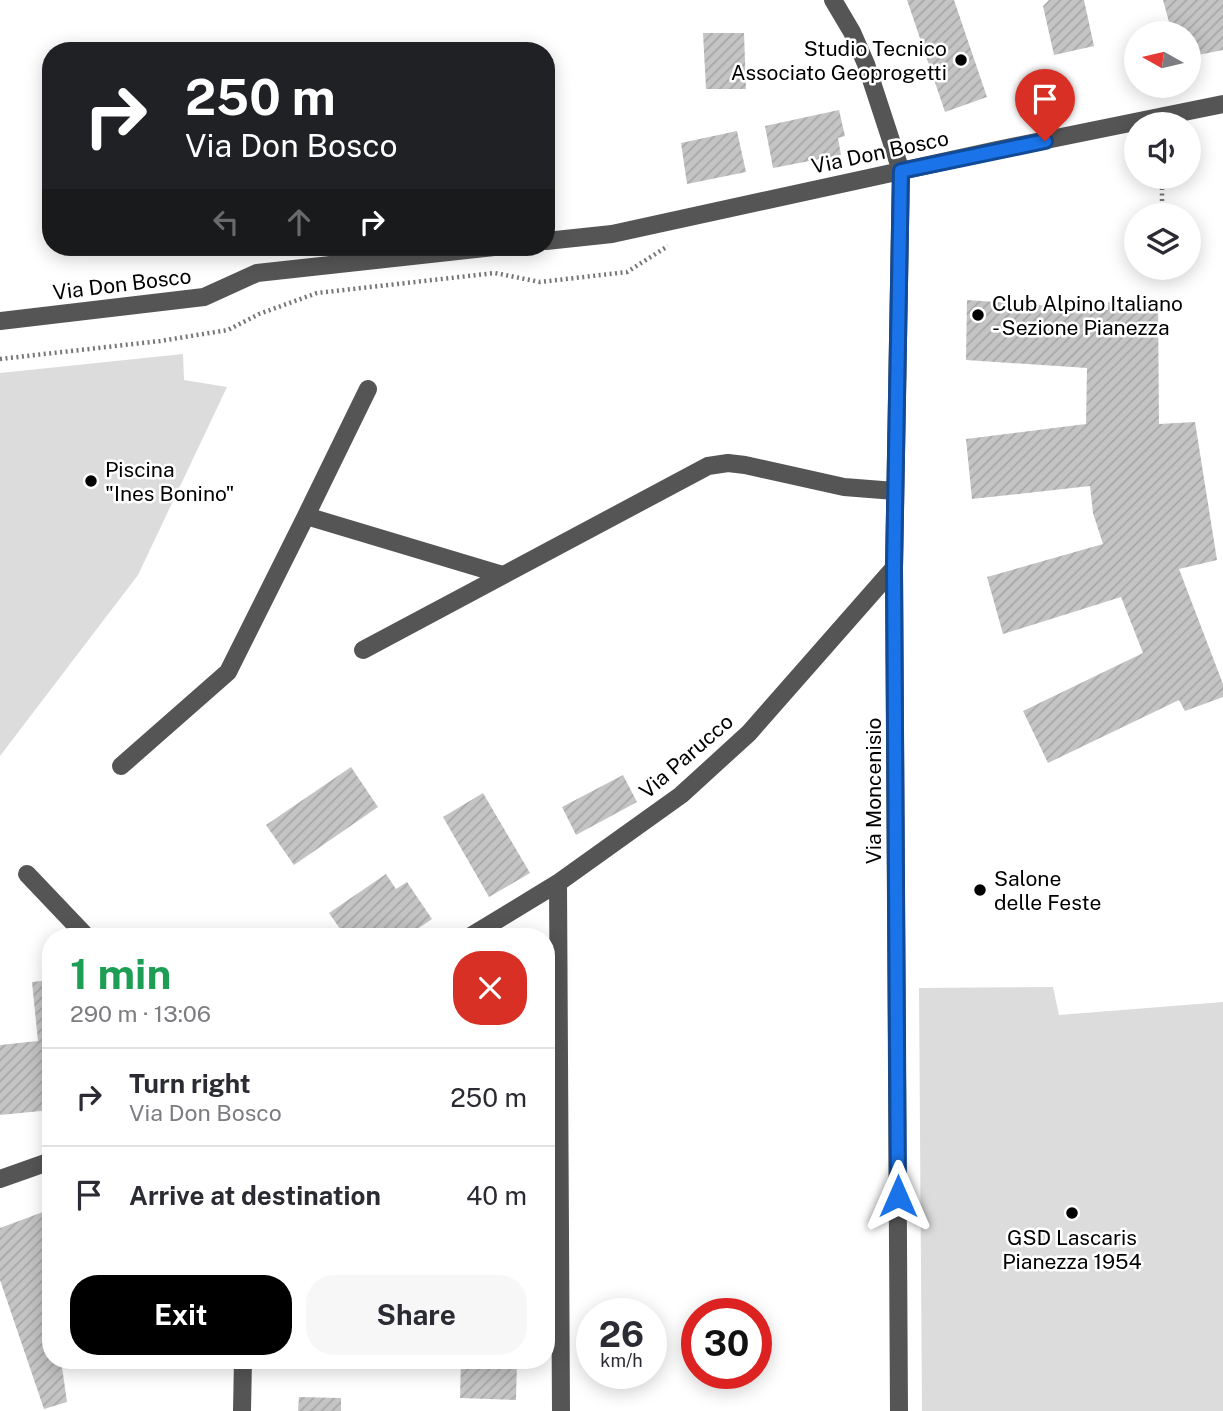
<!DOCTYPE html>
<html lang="en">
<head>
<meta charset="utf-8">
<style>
  body { margin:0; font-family:"Public Sans",sans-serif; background:#f7f7f7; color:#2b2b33; height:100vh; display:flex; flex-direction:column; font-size:26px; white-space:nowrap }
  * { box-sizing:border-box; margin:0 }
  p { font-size:23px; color:#7c7c81 }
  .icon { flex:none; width:38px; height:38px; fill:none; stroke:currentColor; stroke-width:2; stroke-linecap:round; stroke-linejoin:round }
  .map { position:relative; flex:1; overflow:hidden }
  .side { position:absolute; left:42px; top:928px; width:513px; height:441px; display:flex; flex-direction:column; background:#fff; border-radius:28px; box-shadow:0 4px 18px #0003 }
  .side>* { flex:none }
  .guide { position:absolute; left:42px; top:42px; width:513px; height:214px; border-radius:28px; box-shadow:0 4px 18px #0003; background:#202124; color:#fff; overflow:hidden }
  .needle { width:46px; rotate:278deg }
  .tools { position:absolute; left:1124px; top:21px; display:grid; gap:14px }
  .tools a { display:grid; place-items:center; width:77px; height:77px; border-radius:50%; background:#fff; box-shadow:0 4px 18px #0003; font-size:35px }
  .speed { position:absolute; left:576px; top:1298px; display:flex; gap:14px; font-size:35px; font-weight:700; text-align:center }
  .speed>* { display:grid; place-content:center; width:91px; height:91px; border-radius:50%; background:#fff; box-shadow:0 4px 18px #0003; line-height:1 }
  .speed small { font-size:18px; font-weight:400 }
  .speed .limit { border:10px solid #d22; background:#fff; color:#111 }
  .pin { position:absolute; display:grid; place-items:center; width:60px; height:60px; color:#fff; margin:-72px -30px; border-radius:50% 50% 50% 0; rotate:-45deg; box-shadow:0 0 7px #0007 }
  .pin .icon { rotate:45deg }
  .me { position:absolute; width:77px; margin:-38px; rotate:0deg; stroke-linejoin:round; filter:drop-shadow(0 0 5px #0008) }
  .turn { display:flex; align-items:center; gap:24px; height:147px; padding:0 28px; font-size:32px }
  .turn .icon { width:91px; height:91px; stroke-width:2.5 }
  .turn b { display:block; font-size:49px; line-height:60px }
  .lanes { display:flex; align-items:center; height:66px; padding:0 28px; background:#0003; justify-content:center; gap:35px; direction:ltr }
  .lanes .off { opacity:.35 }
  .round { display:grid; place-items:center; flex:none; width:74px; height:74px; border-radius:28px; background:#f7f7f7 }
  .summary { display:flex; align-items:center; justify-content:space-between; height:119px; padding:0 28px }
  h1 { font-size:42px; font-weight:700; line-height:52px; color:#1e9e55 }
  .primary-button { display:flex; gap:14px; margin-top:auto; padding:14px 28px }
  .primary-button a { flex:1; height:80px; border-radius:28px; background:#000; color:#fff; font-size:28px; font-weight:700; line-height:80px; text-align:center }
  .primary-button a+a { background:#f7f7f7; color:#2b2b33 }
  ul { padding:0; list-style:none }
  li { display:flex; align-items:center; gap:21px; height:98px; padding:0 28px; border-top:2px solid #e1e1e2 }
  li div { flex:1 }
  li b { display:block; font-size:26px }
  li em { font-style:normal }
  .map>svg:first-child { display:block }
  .pitch { fill:#dcdcdc }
  .building { fill:url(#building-hatch) }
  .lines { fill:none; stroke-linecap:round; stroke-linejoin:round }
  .path { stroke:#777; stroke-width:4.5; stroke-dasharray:2 3.5; stroke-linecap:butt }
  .minor { stroke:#555; stroke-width:18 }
  .route-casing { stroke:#114b97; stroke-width:18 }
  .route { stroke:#1a73e8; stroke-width:12 }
  .poi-dot { fill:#000; stroke:#fff; stroke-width:2.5 }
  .labels { text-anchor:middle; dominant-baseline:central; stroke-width:5; stroke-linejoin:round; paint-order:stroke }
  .poi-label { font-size:21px; fill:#000; stroke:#fff; text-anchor:start }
  .street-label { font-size:21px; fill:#000; stroke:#fff }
</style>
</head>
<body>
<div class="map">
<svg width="1223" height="1411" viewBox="0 0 1223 1411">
  <defs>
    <pattern id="building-hatch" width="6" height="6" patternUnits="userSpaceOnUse" patternTransform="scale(1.75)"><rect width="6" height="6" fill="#c4c4c4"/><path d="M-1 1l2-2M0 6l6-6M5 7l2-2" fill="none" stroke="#a7a7a7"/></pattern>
  </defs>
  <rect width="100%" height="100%" fill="#fff"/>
  <path class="pitch" d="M183,354L184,380L227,387L138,575L0,756V373Z
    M1053,987L1059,1015L1223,1002V1411H922L919,988Z"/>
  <path class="building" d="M907,0H954L987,97L945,112Z
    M1049,0H1084L1094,46L1054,55L1043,6Z
    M1163,0H1223V50L1188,57V33H1172Z
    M703,33H744L746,89H706Z
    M839,110L845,136L838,138L841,155L773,168L765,126Z
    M737,131L746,172L687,184L681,143Z
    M967,300L1108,310V302L1158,303L1159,424L1195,422L1217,560L1179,569L1223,684V697L1185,711L1179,700L1048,763L1023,711L1143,653L1121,597L1003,634L987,577L1103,544L1093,513L1090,486L972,499L966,439L1086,424L1087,368L966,360Z
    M351,767L378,807L294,865L266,825Z
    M623,775L637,802L576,835L562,807Z
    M483,793L530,873L489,897L443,817Z
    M386,874L396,889L407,882L432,919L407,936H345L329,913Z
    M51,980V1110L0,1115V1045L38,1041L32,982Z
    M51,1209V1360H61L67,1402L44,1409L0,1280V1228Z
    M461,1360H517L516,1400L460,1398Z
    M299,1397L341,1398V1411H298Z"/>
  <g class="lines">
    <path class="path" d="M1162,177V215
      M0,359L160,341L228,330L259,314L317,293L495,273L540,282L627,272L668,246"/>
    <path class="minor" d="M833,0L852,32L866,64L901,171L894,568L899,1411
      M546,241L612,234L997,150L1223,104
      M0,321L204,297L257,273L494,247
      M368,389L306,516L503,575
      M363,650L708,466L728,463L745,465L844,487L895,491
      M121,766L228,672L306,516
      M27,874L86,936
      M558,883L561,1411
      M471,936L558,883L681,795L749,733L894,568
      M0,1179L51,1161
      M242,1411L243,1360"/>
  </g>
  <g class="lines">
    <g class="route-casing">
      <path id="route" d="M898,1196L894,568L901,171L1045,141"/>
    </g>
    <use href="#route" class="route"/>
  </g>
  <g class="poi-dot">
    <circle cx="961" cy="60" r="7"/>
    <circle cx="978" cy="315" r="7"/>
    <circle cx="91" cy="481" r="7"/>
    <circle cx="980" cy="890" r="7"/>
    <circle cx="1072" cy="1213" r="7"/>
  </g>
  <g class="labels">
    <g class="poi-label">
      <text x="947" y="48" text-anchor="end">Studio Tecnico<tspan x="947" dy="24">Associato Geoprogetti</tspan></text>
      <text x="992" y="303">Club Alpino Italiano<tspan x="992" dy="24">- Sezione Pianezza</tspan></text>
      <text x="105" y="469">Piscina<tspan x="105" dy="24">"Ines Bonino"</tspan></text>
      <text x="994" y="878">Salone<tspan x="994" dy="24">delle Feste</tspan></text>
      <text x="1072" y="1237" text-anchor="middle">GSD Lascaris<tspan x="1072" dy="24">Pianezza 1954</tspan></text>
    </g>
    <g class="street-label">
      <text transform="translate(880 152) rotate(-12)">Via Don Bosco</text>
      <text transform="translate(122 284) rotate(-7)">Via Don Bosco</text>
      <text transform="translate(686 756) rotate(-41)">Via Parucco</text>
      <text transform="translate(873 791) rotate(-90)">Via Moncenisio</text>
    </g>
  </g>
</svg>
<div class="tools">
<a><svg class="needle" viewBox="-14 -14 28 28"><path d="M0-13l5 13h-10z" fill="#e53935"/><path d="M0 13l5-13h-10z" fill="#7c7c81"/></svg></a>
<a><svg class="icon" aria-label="sound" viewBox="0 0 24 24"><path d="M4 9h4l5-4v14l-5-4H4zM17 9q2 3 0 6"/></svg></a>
<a><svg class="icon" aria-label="layers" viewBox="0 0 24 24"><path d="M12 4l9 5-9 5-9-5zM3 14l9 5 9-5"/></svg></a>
</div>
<div class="speed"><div>26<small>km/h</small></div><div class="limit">30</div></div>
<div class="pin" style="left:1045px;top:141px;background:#d93025"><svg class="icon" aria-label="arrive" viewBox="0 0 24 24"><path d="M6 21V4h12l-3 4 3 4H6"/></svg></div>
<svg class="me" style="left:898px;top:1196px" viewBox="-20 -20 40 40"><path d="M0-17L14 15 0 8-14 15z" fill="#1a73e8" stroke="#fff" stroke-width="4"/></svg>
<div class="guide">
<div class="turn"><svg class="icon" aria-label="right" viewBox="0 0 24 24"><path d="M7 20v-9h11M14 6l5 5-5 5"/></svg><div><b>250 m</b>Via Don Bosco</div></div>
<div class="lanes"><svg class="icon off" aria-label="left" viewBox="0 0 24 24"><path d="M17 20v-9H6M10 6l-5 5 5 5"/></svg><svg class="icon off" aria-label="ahead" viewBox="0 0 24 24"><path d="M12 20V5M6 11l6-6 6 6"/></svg><svg class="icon" aria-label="right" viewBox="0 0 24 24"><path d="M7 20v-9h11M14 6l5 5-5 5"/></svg></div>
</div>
<section class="side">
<div class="summary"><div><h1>1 min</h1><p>290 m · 13:06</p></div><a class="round" style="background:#d93025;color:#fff"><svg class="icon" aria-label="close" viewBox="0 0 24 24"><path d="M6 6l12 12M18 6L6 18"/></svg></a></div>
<ul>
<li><svg class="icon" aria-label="right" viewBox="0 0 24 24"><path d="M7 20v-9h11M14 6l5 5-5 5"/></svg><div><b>Turn right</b><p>Via Don Bosco</p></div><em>250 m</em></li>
<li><svg class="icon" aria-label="arrive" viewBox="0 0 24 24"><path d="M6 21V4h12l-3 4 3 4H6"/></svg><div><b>Arrive at destination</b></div><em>40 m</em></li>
</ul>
<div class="primary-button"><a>Exit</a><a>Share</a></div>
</section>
</div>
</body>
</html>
